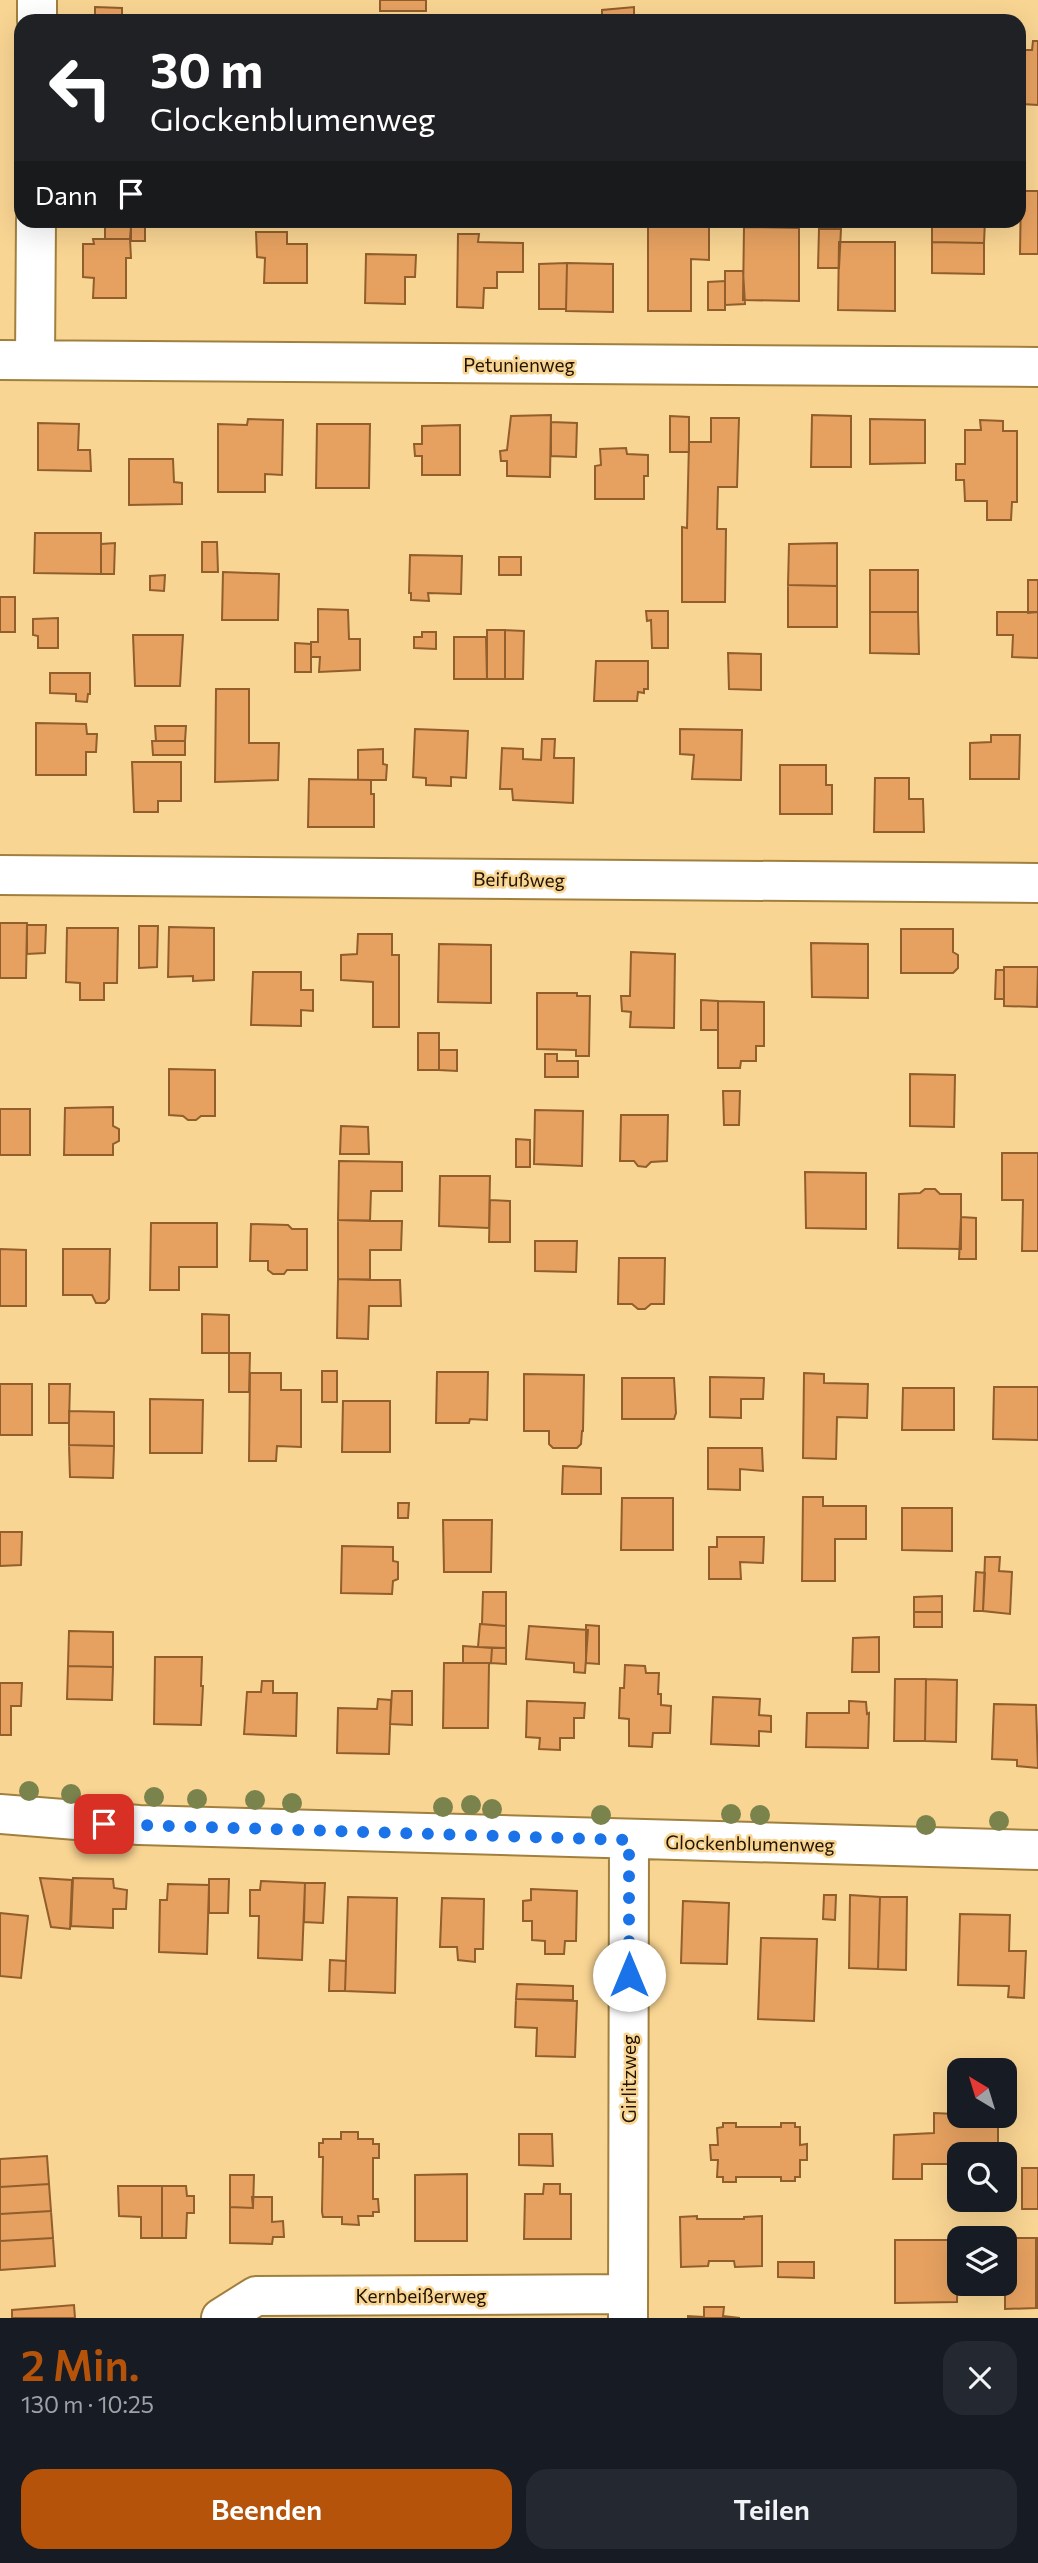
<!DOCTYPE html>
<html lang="de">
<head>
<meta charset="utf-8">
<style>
  body { margin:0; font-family:Commissioner,sans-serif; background:#242831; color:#f1f3f6; height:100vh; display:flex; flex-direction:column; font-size:26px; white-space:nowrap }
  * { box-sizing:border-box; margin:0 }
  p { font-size:23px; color:#9ea1a6 }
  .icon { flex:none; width:38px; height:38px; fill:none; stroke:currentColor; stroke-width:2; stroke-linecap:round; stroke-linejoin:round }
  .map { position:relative; height:2318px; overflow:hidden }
  .details { display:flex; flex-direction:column; background:#171b24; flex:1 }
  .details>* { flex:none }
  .guide { position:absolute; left:14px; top:14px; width:1012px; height:214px; border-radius:21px; box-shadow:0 7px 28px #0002; background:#202124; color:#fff; overflow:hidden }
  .needle { width:46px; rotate:322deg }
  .controls { position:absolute; left:947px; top:2058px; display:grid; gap:14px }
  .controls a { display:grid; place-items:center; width:70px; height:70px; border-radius:14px; background:#171b24; box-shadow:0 7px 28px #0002; font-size:35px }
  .pin { position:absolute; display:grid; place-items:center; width:60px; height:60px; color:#fff; margin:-30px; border-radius:14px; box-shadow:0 4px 10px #0006 }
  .me { position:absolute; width:77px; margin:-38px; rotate:0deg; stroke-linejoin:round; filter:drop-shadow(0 0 5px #0008) }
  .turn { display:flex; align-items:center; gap:24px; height:147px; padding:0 21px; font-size:32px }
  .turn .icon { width:91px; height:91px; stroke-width:2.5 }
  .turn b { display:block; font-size:49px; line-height:60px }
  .then { display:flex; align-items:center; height:66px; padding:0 21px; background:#0003; gap:14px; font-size:26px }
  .round { display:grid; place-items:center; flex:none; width:74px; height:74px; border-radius:21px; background:#242831 }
  .head { display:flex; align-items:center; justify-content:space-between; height:119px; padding:0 21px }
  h1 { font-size:42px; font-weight:600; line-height:52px; color:#b45309 }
  .action { display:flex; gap:14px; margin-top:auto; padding:14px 21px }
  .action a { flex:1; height:80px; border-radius:21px; background:#b45309; color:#fff; font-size:28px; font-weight:600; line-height:80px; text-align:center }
  .action a+a { background:#242831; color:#f1f3f6 }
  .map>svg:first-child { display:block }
  .building { fill:#e6a160; stroke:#915e2c; stroke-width:2 }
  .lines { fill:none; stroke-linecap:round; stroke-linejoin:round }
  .minor-casing { stroke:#a1803e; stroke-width:42 }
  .minor { stroke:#fff; stroke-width:38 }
  .tree { fill:#7b834d }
  .route { stroke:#1a73e8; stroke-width:12; stroke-dasharray:0 21.6 }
  .labels { text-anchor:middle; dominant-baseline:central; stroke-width:5; stroke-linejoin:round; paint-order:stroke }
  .street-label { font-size:19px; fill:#201300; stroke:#f9d593 }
</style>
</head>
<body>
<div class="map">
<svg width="1038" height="2318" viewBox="0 0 1038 2318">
  <rect width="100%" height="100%" fill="#f9d593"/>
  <path class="building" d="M380,0H426V11H380Z
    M95,7L122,8V21H95Z
    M634,7V21H602V10Z
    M1033,41H1038V105L1022,104V50H1032Z
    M1021,191H1038V254H1020Z
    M131,220H145V241H131Z
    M932,220H985L984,243L932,242Z
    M105,226H131L130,239H105Z
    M648,226L709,227V260L691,259V311H648Z
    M744,227L799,228V301L743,300Z
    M819,229H841L839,268H818Z
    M256,232H287V244H307V283H264L265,258L257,257Z
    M458,234H479L478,242L523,243V272H497V288H484L483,308L457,307Z
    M93,239H130L131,258H126V298H93L94,278L83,277V244H94Z
    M839,242H895V311L838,310Z
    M932,242L984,243V274L932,273Z
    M366,254L416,255L415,277H405V304L365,303Z
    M567,263L566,309H539V264Z
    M567,263L613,264V312L566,311Z
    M725,271H743L745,304L725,305Z
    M725,281V310H708V282Z
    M551,415L550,477L507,476V461H501L500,451L507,450L511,416Z
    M812,415L851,416V467H811Z
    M670,416L689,417V452H670Z
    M711,418H739L737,487H718L717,529H726L725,602H682V527L687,528L689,442H711Z
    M248,419L283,420L282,475L265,474V492H218V424L247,425Z
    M870,419L925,420V463L870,464Z
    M980,420L1003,421V431H1017V502H1012L1011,520H987V501H965L964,480H956V464H965V430H981Z
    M551,422L577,423L576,457L551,456Z
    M38,423L79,424L78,450H90L91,471L38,470Z
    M317,424H370L369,488H316Z
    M460,425V475H422V456H415L414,444H422V426Z
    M626,448L627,454L648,455V476H644V499H595V466L601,465L600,449Z
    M129,459H173L174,482L182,483V504L129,505Z
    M35,533H101V574L34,573Z
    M202,542H217L218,572H202Z
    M115,543L114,574H101V544Z
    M837,543V586L788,585L789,544Z
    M410,555L462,556L461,594L428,593L429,601L411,600V593H409Z
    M499,557H521V575H499Z
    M870,570H918V612H870Z
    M223,572L279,574L278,620H222Z
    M165,575L164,591L150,590V576Z
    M1028,580H1038V612L1028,613Z
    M788,585L837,586V627H788Z
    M0,597H15V632H0Z
    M318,609L348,610L349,639H360V670L319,672L320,657H311V642H318Z
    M646,611H668V648H652L651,620L647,621Z
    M870,612H918L919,654L870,653Z
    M997,612H1038V658L1012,657L1013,635H997Z
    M58,618V648H38V636L33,635V619Z
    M487,630H505V679H487Z
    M505,630L524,631L523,679H505Z
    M422,632H436V649L414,648V637H422Z
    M133,635H183L180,686H135Z
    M454,637H486L487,679H454Z
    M295,643L311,644V672H295Z
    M728,653L761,654V690L729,689Z
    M596,661H648V689H644V693L638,692L637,701H594Z
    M50,673H90V694H88L87,702L76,701V694L50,693Z
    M216,689H249V743H279L278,780L215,782Z
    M36,723L86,724L87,734H97L96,752H86V775H36Z
    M155,726H186L185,741H156Z
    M415,729L468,731L466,778L451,777V786L426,785V778L413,777Z
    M680,729L742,730L741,780L692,779L694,755L680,754Z
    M991,735H1020L1019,779H970V743L991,742Z
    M542,739H555L554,758H574L573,803L513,800L512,789H500L502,748L523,749V759L541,760Z
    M152,741H185V755H153Z
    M383,749V764L387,765L386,780H358V750Z
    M132,762H181V801H158V812H134Z
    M780,765H826V785H832V814H780Z
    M875,778H909V799H923L924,832H874Z
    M309,779L371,780V794H374V827H308Z
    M0,923H27L26,978H0Z
    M27,925H46L45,953L27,954Z
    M139,926H158L157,967L139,968Z
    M169,927L214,928V980L193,981V976L168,977Z
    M67,928H118L117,983H104V1000H80V983L66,982Z
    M901,929H953V952L958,955V968L953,973H901Z
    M358,934H392V955H399V1027H373V982L341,980V955L357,954Z
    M811,943L868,944V998L812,997Z
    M439,944L491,945V1003L438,1002Z
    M631,952L675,954L674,1028L630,1027L631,1012L622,1011L621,996H630Z
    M1004,967H1038L1037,1007L1004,1006Z
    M996,970H1004V999H995Z
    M253,972H301V990H313V1011L301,1010V1026L251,1025Z
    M537,993H577V996H590L589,1056H576V1050L537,1049Z
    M701,1000L718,1001V1030H701Z
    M718,1001L764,1002V1046H756V1061H741L740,1068H718Z
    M418,1033H439V1070H418Z
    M439,1050H457V1071L439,1070Z
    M545,1054H557V1061H578V1077H545Z
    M169,1069L215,1070V1116H201L196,1120H188L183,1116L169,1115Z
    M910,1074L955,1075L954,1127L910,1126Z
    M723,1091H740L739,1125H724Z
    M113,1107V1126L119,1129V1141L113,1144V1155H64L65,1108Z
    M0,1109H30V1155H0Z
    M535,1110L583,1111L582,1166L534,1164Z
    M621,1115H668L667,1161L651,1162L646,1167L638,1166L634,1161H620Z
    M341,1126L368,1127L369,1154H340Z
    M516,1139L530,1140V1167H516Z
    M1002,1153H1038V1251H1022L1023,1200H1002Z
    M339,1161L402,1162V1191H371L370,1221L338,1220Z
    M805,1172L866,1173V1229L806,1228Z
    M440,1176H490L489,1228L439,1226Z
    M925,1189H935L940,1194H961V1249L898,1248L899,1194L920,1193Z
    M490,1200L510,1201V1242H489Z
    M961,1217L976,1218V1259H959Z
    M338,1220L402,1221L401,1250H370V1280L338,1279Z
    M151,1223H217V1267H179V1290H150Z
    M251,1224L288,1225L292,1229H307V1270H287L284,1274H273L268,1270V1261H250Z
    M535,1241H577L576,1272L535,1271Z
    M0,1249L26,1250V1306H0Z
    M63,1249H110L109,1299L105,1303H96L92,1295H63Z
    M619,1258H665L664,1304H651L645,1309H638L632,1304H618Z
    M338,1279L400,1280L401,1306H369L368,1339L337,1338Z
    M202,1314L229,1315V1353H202Z
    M229,1353H250L249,1392H229Z
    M322,1371H337V1402H322Z
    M437,1372H488L487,1420L470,1419L469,1423H436Z
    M250,1373H281V1390H301V1447L277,1446L276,1461H249Z
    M804,1373L824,1374V1383L868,1384L867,1418L837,1417L836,1459L803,1458Z
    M524,1374L584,1375L583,1431H582L581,1444L577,1448H553L549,1444V1431H524Z
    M710,1377L764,1378L763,1399H741V1418L710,1417Z
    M622,1378H674L676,1413L674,1419H622Z
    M0,1384H32V1435H0Z
    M49,1384H70L69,1423H49Z
    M994,1387H1038V1440L993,1439Z
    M903,1388H954V1430H902Z
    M150,1399L203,1400L202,1453H150Z
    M343,1401H390V1452H342Z
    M69,1411L114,1412V1446L69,1445Z
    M69,1445L114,1446L113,1478L70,1477Z
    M708,1448H762L763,1471L740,1469V1490L708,1489Z
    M563,1466L601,1468V1494H562Z
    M803,1497H823V1506H866V1539H835V1581H802Z
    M622,1498H673V1550H621Z
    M398,1503H409L408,1518H398Z
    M902,1508H952V1551L902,1550Z
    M443,1520H492L491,1572H444Z
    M0,1532H22L21,1565L0,1566Z
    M717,1537H764L763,1563L740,1562L741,1579H709V1547H717Z
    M342,1546L393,1547V1561L398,1562V1579L393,1581L392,1594L341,1593Z
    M985,1557H1000L999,1571L1012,1572L1010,1614L983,1611Z
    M976,1572L985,1573L983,1611H974Z
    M483,1592H506V1626L482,1624Z
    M942,1596V1612H914V1597Z
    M914,1612H942V1627H914Z
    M480,1624L506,1626V1648L478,1647Z
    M586,1625L599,1626V1664L586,1663Z
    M529,1626L588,1630L585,1673L574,1672V1663L526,1659Z
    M69,1631L113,1632V1667L68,1666Z
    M879,1637V1672H852L853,1638Z
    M463,1646L492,1648L491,1663H463Z
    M492,1648H506V1664L491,1663Z
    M155,1657H202L201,1686H203L201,1725L154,1724Z
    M444,1663H489L488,1728H443Z
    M625,1665L645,1666L646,1673H659L658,1694H661V1705L671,1706L670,1733H653L652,1747L629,1746V1719L619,1718L620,1688H624Z
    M68,1666L113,1667L112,1700L67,1699Z
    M895,1679H926L925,1741H894Z
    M926,1679L957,1680L956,1742L925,1741Z
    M262,1681H273V1693H297L296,1736L244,1734L247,1692H261Z
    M0,1683H22L21,1706H11V1735H0Z
    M392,1691H412V1725L390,1724Z
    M713,1697L760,1699L759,1715L771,1716V1732L759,1731V1746L711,1744Z
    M378,1699L391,1700L389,1754L337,1753L338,1708L377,1709Z
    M527,1701L585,1703L584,1718H574V1738H560V1750L539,1749L540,1738L526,1737Z
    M849,1701L866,1702L867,1714L869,1713L868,1748L806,1747L807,1713H849Z
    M994,1704L1036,1705L1038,1768L1017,1766V1760L992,1759Z
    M40,1878L72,1880L70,1929L51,1927Z
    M73,1878L113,1879L114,1888L127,1890L126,1909H113V1928L71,1926Z
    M209,1879H229L228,1913H209Z
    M261,1881L305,1883L302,1960L258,1958L259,1916H250V1890H260Z
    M305,1883H325L323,1923L304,1922Z
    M168,1884L209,1885L207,1954L159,1952L160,1900H167Z
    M531,1889L577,1891L576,1941H565L564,1954H545V1941L532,1940V1921H523V1901L531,1900Z
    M824,1895H836L835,1920L823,1919Z
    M850,1895L880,1897L878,1969L849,1968Z
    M348,1897L397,1898L395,1993L345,1991Z
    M880,1897H907L906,1970L878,1969Z
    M442,1898L484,1899L483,1949H475V1962L458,1960L457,1947H440Z
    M683,1901L729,1903L727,1964L681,1963Z
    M0,1913L28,1916L21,1978L0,1976Z
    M960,1914L1010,1915L1009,1951H1026L1024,1998L1008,1997L1009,1986L958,1985Z
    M761,1938L817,1939L814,2021L758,2019Z
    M330,1960L346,1961L345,1991H329Z
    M517,1984L573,1986V2000L516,1999Z
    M516,1999L577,2001L575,2057L536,2056L537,2028L515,2027Z
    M934,2113L998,2116V2154H959V2164H922V2179H893L894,2135L934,2133Z
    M723,2123H736V2127H781V2123H795V2127H800V2145L807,2144V2160H800V2177H795V2181H781V2177H736V2182H723V2177H717L718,2160H711L710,2145H718L717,2128L723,2127Z
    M341,2132H358V2139H373V2144H379V2158H373V2199H378L379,2212H373V2216H358L359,2225L342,2224V2217H323L322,2212L323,2157H319V2143H323V2139H341Z
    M519,2134H552L553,2166L519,2165Z
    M47,2156L49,2184L0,2187V2159Z
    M1022,2168H1038V2209H1022Z
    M467,2174V2241H415V2175Z
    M230,2175H254L253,2208L230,2207Z
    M49,2184L51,2211L0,2214V2187Z
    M544,2184H560V2194H571V2239H524L525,2194H543Z
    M118,2186H162V2238H141V2217L119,2216Z
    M162,2186H186L187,2196H194V2213H187L186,2238H162Z
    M252,2197H272V2222L283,2221L284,2237H273L272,2244L230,2243V2207L253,2208Z
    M51,2211L53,2238L0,2241V2214Z
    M697,2216V2219H744V2217L762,2216V2266L735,2267L734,2261H709L708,2266L681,2267L680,2217Z
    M53,2238L55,2266L0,2270V2241Z
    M1005,2238H1036V2308L1005,2309Z
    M1036,2238H1038V2308H1036Z
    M895,2240H958L957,2302L895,2303Z
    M778,2262H814V2278L778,2277Z
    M74,2305L75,2318H12V2310Z
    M704,2307H724L723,2316L740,2318H688V2316L704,2317Z"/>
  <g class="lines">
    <g class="minor-casing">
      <path id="minor" d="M37,21V0
        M0,360L1038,367
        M35,360L36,220
        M0,875L1038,883
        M0,1814L139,1825L1038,1850
        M221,2318L256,2296L628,2294
        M628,2318L629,1840"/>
    </g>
    <use href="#minor" class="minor"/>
  </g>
  <g class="tree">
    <circle cx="29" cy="1791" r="10"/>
    <circle cx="71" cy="1794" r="10"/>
    <circle cx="154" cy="1797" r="10"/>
    <circle cx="197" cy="1799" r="10"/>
    <circle cx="255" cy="1800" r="10"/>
    <circle cx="292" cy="1803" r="10"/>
    <circle cx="471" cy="1805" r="10"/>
    <circle cx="443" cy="1807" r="10"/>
    <circle cx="492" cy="1809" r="10"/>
    <circle cx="731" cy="1814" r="10"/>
    <circle cx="601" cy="1815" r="10"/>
    <circle cx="760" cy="1815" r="10"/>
    <circle cx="999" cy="1821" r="10"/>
    <circle cx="926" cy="1825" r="10"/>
  </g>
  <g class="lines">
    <path class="route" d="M104,1824L629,1840V1975"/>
  </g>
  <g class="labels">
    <g class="street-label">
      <text x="519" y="364">Petunienweg</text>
      <text transform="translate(519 879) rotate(1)">Beifußweg</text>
      <text transform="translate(750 1843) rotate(1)">Glockenblumenweg</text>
      <text transform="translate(628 2079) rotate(-90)">Girlitzweg</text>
      <text x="421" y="2295">Kernbeißerweg</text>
    </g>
  </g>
</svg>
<div class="controls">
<a><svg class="needle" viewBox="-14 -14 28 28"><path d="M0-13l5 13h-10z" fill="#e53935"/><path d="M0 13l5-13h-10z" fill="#9ea1a6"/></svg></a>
<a><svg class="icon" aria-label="search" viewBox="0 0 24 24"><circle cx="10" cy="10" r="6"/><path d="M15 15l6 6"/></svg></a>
<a><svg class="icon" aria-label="layers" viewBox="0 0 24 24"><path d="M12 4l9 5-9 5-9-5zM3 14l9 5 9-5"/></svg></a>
</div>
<div class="pin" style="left:104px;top:1824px;background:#d93025"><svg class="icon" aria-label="arrive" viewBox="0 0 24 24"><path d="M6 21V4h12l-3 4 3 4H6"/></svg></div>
<svg class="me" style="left:629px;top:1975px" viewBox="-20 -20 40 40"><circle r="19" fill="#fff"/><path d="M0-13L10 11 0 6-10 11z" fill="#1a73e8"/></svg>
<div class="guide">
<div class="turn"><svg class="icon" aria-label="left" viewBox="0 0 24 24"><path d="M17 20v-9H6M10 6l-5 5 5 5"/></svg><div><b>30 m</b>Glockenblumenweg</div></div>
<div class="then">Dann<svg class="icon" aria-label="arrive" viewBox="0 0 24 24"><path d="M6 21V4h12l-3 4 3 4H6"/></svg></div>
</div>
</div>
<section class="details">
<div class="head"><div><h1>2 Min.</h1><p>130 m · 10:25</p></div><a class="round"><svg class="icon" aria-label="close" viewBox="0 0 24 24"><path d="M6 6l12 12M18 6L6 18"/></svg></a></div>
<div class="action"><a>Beenden</a><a>Teilen</a></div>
</section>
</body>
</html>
